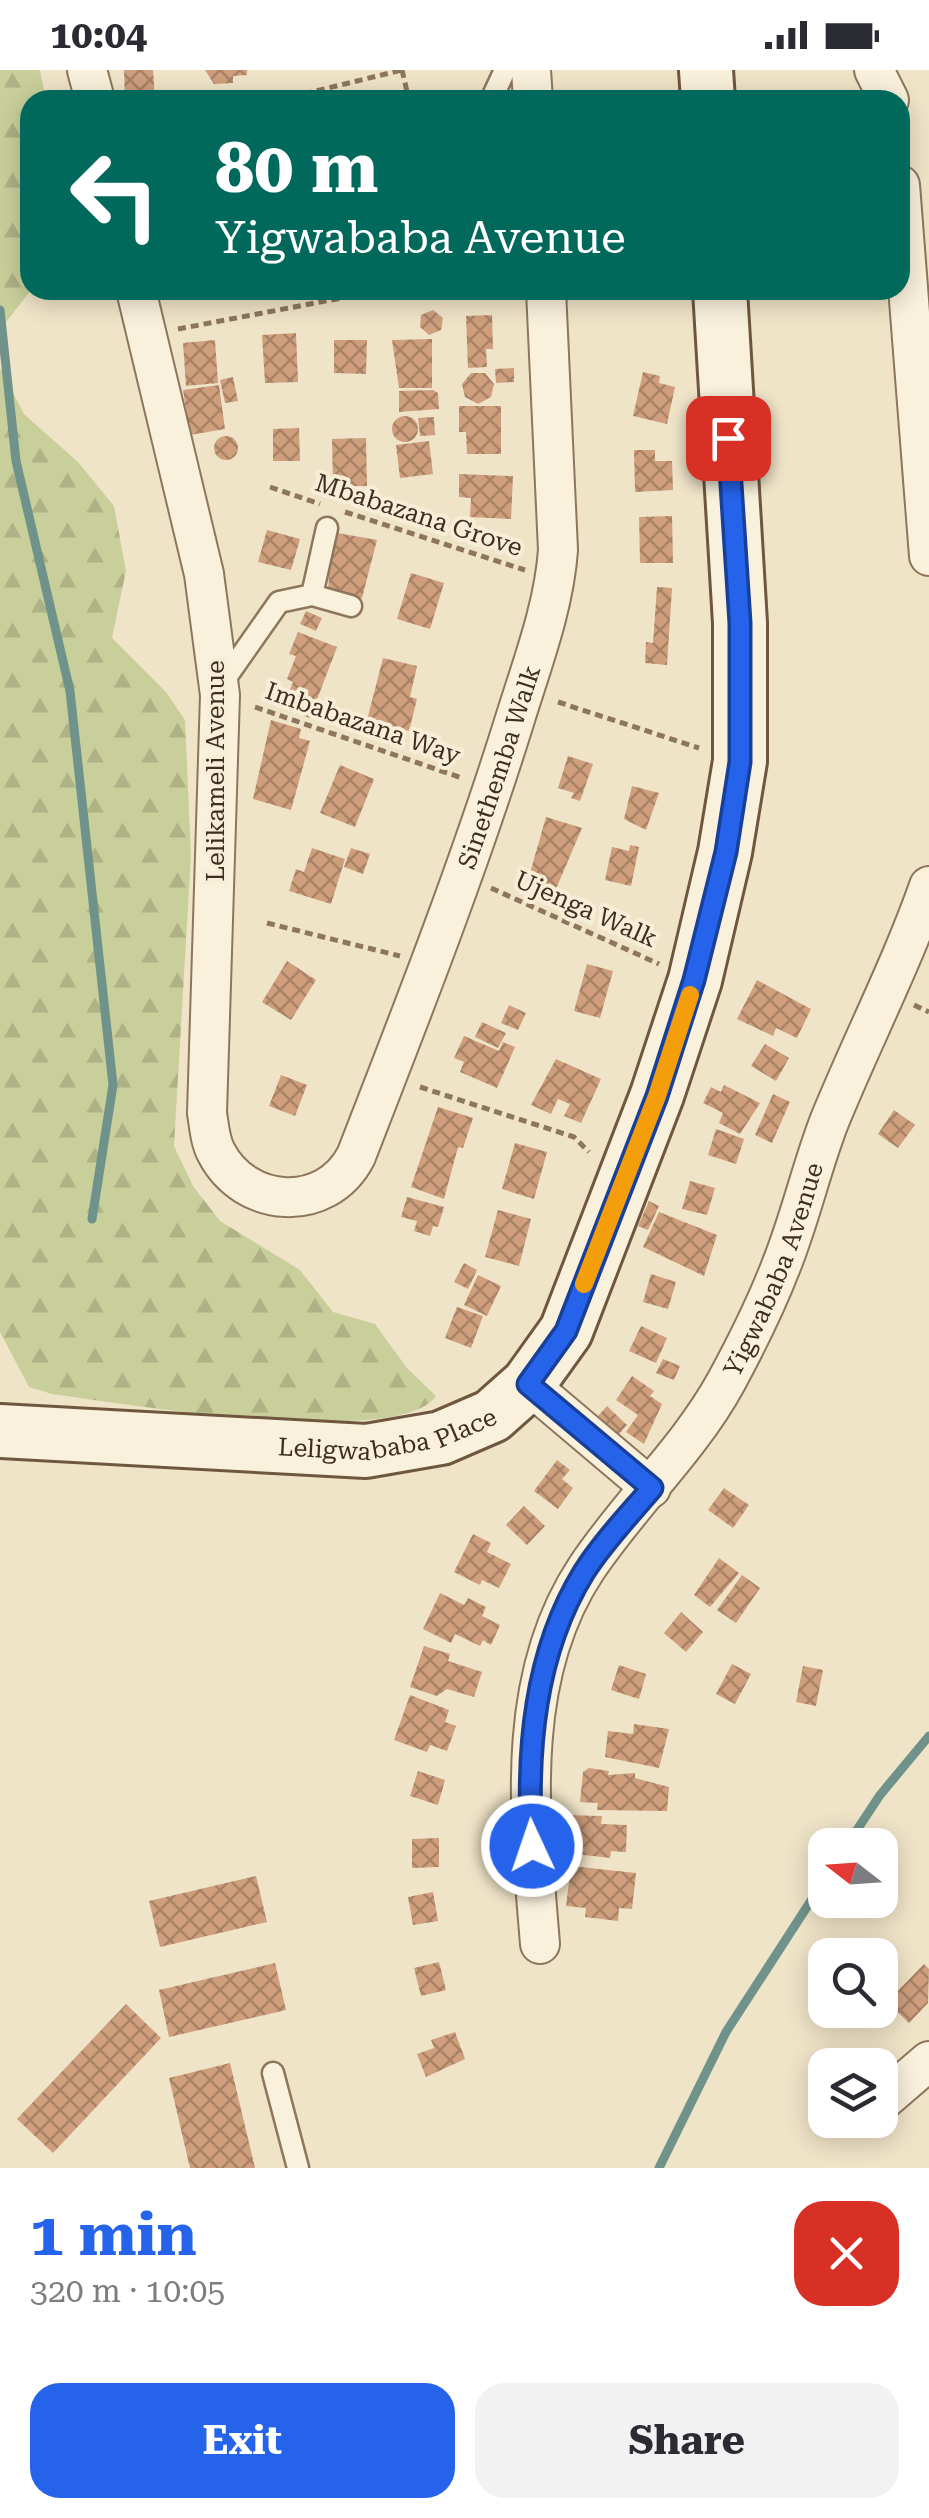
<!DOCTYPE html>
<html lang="en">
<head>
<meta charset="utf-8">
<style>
  body { margin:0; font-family:"Roboto Serif",serif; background:#f2f2f3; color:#2b2b33; height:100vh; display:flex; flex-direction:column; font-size:38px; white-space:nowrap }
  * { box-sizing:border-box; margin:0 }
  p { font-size:32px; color:#7c7c81 }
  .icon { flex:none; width:55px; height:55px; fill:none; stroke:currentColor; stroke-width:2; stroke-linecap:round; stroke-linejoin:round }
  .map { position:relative; height:2098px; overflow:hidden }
  .side { display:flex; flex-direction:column; background:#fff; flex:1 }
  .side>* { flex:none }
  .hud { position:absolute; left:20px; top:20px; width:890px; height:210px; border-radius:30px; box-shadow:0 5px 25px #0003; background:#00695c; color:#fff; overflow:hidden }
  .needle { width:65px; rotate:287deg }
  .tools { position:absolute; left:808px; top:1758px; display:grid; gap:20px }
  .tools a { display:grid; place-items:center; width:90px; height:90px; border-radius:20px; background:#fff; box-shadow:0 5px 25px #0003; font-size:50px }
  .pin { position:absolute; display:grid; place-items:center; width:85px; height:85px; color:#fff; margin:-42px; border-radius:20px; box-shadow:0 5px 15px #0006 }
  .me { position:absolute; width:110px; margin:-55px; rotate:357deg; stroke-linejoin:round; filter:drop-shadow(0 0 8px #0008) }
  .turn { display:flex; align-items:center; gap:35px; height:210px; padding:0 30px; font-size:45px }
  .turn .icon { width:130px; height:130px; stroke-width:2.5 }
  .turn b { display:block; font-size:70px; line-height:85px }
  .round { display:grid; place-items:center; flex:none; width:105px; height:105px; border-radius:30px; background:#f2f2f3 }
  .summary { display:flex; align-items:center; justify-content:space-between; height:170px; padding:0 30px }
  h1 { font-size:60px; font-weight:700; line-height:75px; color:#2563eb }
  .cta { display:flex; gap:20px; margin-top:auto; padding:20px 30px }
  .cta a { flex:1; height:115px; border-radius:30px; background:#2563eb; color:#fff; font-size:40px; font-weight:700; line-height:115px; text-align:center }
  .cta a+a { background:#f2f2f3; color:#2b2b33 }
  .status { display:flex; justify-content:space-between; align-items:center; height:70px; padding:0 50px; background:#fff; direction:ltr }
  .status svg { height:28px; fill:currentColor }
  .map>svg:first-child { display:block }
  .forest { fill:url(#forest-firs) }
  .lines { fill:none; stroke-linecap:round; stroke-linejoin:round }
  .stream { stroke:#6f938a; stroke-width:9 }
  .building { fill:url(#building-cross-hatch) }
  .lane-casing { stroke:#8d765c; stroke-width:25 }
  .street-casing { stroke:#8d765c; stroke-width:42 }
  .secondary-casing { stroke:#6f573f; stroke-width:58 }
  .path { stroke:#8d765c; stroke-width:5; stroke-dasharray:8 5; stroke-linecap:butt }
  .lane { stroke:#faf1dc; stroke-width:20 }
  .street { stroke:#faf1dc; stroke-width:38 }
  .secondary { stroke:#faf1dc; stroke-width:52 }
  .route-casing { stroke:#184099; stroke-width:25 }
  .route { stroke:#2563eb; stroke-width:18 }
  .slow { stroke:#f59e0b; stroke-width:18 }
  .labels { text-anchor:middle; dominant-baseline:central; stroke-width:8; stroke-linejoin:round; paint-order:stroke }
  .street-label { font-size:25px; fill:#3d2e20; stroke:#f7eed8 }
</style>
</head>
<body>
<div class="status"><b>10:04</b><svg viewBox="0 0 49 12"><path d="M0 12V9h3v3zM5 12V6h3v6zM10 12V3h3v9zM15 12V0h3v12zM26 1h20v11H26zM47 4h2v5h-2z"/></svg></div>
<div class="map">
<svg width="929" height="2098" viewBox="0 0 929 2098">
  <defs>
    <pattern id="forest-firs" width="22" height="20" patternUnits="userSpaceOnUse" patternTransform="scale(2.5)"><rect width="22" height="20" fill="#c9cf9b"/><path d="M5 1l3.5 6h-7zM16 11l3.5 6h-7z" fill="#aeb285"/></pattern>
    <pattern id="building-cross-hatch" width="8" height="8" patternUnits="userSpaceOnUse" patternTransform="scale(2.5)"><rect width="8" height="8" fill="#cf9f7d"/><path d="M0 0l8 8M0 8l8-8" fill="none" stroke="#a98266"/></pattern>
  </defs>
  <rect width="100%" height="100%" fill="#f0e4c8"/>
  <path class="forest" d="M0,0H40L46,30H30L31,220L0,260Z
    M0,298L24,344L78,392L114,436L126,501L112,568L166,622L185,650L191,785L174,1076L193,1116L220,1151L300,1200L333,1242L375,1254L407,1298L436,1326C399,1380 118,1333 52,1324L29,1317L0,1262Z"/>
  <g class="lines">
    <path class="stream" d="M0,240L16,391L70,621L113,1015L92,1149
      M847,1775L880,1725L929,1666
      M659,2098L726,1962L825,1809"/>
  </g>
  <path class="building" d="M124,0H153L155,30H125Z
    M205,0H247V5L233,6V13L214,14Z
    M433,240L443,248L441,260L429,265L420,257L421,245Z
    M492,245L493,279H486L487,297L468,298L466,246Z
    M296,263L298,312L265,313L262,265Z
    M432,269V318H399L392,270Z
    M215,270L218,313L186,316L183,273Z
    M334,270H367L366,304L334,303Z
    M514,298V312L496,313L495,299Z
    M643,302L660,306L659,313L675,317L667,354L633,346Z
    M471,303H485L494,314L491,327L478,334L465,327L462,314Z
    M233,307L238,331L225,333L220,310Z
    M219,315L225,359L190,365L183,320Z
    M433,320L438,323L439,339L399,342V321Z
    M459,336H501V384H467L466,362H459Z
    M392 359a13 13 0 1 1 26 0a13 13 0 1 1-26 0Z
    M434,347L435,365L420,366L418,348Z
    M299,358L300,391H273V359Z
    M214 378a12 12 0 1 1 24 0a12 12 0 1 1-24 0Z
    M366,368L367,416H333L332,369Z
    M429,371L433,404L400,408L396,375Z
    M634,380H655V391H672L673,420L635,422Z
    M459,404L513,406L511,449L470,447L471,428L459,427Z
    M672,446L673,493H640L639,447Z
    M267,460L300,469L291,500L258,492Z
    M332,462L377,470L362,528L328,522Z
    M411,503L444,513L430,559L397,549Z
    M657,517L672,518L667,595L645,593L646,572L653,573Z
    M306,541L322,548L316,561L300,554Z
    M298,562L337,577L310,648L283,638L293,612L287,609L296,586L289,584Z
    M383,588L417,596L410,627L417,629L409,661L367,650Z
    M271,650L301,659L299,668L310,671L291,740L253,729Z
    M568,686L593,694L580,731L571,728L574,723L558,718Z
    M340,695L374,709L355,757L320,743Z
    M632,716L659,723L646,760L624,749Z
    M546,747L582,758L556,819L528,810Z
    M630,775L639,777L631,816L605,810L612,777L629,781Z
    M312,778L345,789L331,834L289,821L296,799L304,802Z
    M351,778L370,784L363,804L344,797Z
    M287,891L316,910L291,950L262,932Z
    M587,894L613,901L600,948L574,941Z
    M757,910L811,939L797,968L776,958L773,966L737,949Z
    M509,935L526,943L518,960L501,953Z
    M482,952L506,963L498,978L475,967Z
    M464,966L499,981L503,972L515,977L497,1018L460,1002L464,992L454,988Z
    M765,974L789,988L776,1011L751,996Z
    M556,989L601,1009L581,1053L564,1046L570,1034L558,1029L551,1044L531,1035Z
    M281,1005L307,1015L295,1046L269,1036Z
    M724,1015L760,1033L740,1064L719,1053L723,1043L703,1033L711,1017L721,1022Z
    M773,1024L790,1032L772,1073L755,1065Z
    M438,1037L473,1048L463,1078L458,1077L444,1129L411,1117Z
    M894,1040L915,1055L898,1078L878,1064Z
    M716,1059L744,1069L736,1094L708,1085Z
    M515,1073L547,1082L534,1129L502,1119Z
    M690,1111L715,1118L707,1145L682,1139Z
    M407,1127L444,1137L438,1157L433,1156L430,1166L414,1161L417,1151L401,1147Z
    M649,1131L659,1136L648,1160L638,1156Z
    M498,1140L531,1149L519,1196L485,1187Z
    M659,1142L717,1165L704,1206L643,1177Z
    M464,1193L477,1200L468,1219L454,1212Z
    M651,1204L676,1212L668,1239L643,1232Z
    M478,1205L501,1216L487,1246L464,1235Z
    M457,1237L483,1246L471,1278L445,1268Z
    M641,1256L667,1268L656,1293L629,1281Z
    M663,1289L680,1296L674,1310L656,1303Z
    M632,1306L654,1321L650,1326L662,1334L644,1374L626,1362L638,1345L616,1330Z
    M607,1336L627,1355L618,1365L598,1346Z
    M557,1390L570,1400L562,1409L573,1418L558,1439L534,1421Z
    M724,1418L749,1435L733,1458L708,1440Z
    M524,1436L545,1456L527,1475L506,1455Z
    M473,1464L491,1473L487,1482L511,1494L499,1518L482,1510L480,1515L454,1502Z
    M719,1488L739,1503L710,1537L694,1525Z
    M742,1505L760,1518L736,1553L717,1540Z
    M440,1523L464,1535L468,1528L486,1537L482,1546L500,1555L491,1575L483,1570L480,1576L455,1564L451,1573L423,1559Z
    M681,1542L703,1562L686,1582L664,1563Z
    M424,1576L450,1584L448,1591L482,1602L474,1627L447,1619L437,1626L410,1617Z
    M732,1594L751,1604L735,1634L716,1624Z
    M619,1595L646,1604L639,1629L611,1620Z
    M803,1596L823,1600L816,1636L796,1632Z
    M410,1625L449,1640L445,1652L456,1656L447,1681L430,1675L427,1682L394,1670Z
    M634,1654L669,1659L659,1698L605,1687L608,1661L633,1664Z
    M589,1698L609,1701L608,1705L635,1703V1708L669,1717L667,1741L597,1740L598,1733L580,1732L583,1702Z
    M418,1701L445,1710L438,1735L410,1726Z
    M561,1745L602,1746L601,1754L627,1755L626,1782L611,1781L610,1788L559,1782Z
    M439,1768V1797L412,1798V1769Z
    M571,1796L636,1803L632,1839L619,1838L618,1851L585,1847L586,1838L566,1836Z
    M256,1806L267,1852L160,1877L149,1831Z
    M433,1822L438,1851L413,1855L408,1827Z
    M439,1892L446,1920L421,1926L414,1898Z
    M275,1893L286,1940L169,1967L159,1920Z
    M924,1894L929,1899L928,1933L909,1953L887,1932Z
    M126,1934L161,1968L53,2083L17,2049Z
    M455,1962L465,1989L426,2007L417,1984L434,1978L431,1970Z
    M230,1993L255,2098H190L169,2008Z"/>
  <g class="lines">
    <g class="lane-casing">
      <path id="lane" d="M491,30L505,0
        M312,525L327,458
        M220,616L279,532L312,525L351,536
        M273,2003L298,2098"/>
    </g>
    <g class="street-casing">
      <g id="street">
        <path d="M87,0L95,30"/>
        <path d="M531,0L533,30"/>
        <path d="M874,0L889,30"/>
        <path d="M900,115L929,486"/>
        <path id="s1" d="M136,220L204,504L220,625L207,1043C209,1055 210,1071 216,1082C245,1139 326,1144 356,1086C412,942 469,797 515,649C532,594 554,537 558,480L546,220"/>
        <path d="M528,1314L651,1418"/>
        <path id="s2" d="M540,1874C530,1750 513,1609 586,1499C629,1434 688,1381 726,1312C746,1275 766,1235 781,1196C800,1149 811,1099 829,1052C861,973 901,896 929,816"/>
        <path d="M880,2033L929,1991"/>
      </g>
    </g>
    <g class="secondary-casing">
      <g id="secondary">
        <path d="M706,0L708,30"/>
        <path id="s3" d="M0,1361L366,1381L441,1368L492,1346L528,1314L566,1261L657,1025L695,910L725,782L740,691V553L720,220"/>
      </g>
    </g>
    <path class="path" d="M402,0L409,30
      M279,30L402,0
      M178,259L384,220
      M270,417L320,434
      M345,442L525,500
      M558,632L699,678
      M255,637L462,708
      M491,818L659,894
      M267,853L400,886
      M914,935L929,942
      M420,1017L574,1067L589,1082"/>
    <use href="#lane" class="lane"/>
    <use href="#street" class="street"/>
    <use href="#secondary" class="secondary"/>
  </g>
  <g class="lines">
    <g class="route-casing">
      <path id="route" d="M532,1776C526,1682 534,1583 584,1502C603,1472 629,1445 652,1418L528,1314L566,1261L657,1026L694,910L726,782L740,692V553L728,368"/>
    </g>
    <use href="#route" class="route"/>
    <path class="slow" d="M584,1214L657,1026L690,925"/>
  </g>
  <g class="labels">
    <g class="street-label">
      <text transform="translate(419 445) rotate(18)">Mbabazana Grove</text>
      <text transform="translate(363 653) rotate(19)">Imbabazana Way</text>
      <text stroke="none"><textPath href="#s1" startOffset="1460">Sinethemba Walk</textPath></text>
      <text transform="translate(215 701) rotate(-90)">Lelikameli Avenue</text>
      <text transform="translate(586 839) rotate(24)">Ujenga Walk</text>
      <text stroke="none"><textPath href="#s2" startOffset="742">Yigwababa Avenue</textPath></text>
      <text stroke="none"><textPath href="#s3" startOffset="390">Leligwababa Place</textPath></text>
    </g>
  </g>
</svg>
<div class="tools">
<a><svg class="needle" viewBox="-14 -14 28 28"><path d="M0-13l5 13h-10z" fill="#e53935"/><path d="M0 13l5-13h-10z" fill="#7c7c81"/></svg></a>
<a><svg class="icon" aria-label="search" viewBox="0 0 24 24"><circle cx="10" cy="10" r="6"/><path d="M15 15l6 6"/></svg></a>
<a><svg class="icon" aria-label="layers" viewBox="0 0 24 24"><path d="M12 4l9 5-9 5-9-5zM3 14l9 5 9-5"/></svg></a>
</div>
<div class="pin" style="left:728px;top:368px;background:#d93025"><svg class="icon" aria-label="arrive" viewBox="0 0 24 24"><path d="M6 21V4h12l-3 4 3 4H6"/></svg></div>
<svg class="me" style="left:532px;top:1776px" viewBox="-20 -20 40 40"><circle r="17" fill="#2563eb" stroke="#fff" stroke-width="3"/><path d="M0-11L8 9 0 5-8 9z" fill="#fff"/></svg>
<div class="hud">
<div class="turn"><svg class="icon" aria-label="left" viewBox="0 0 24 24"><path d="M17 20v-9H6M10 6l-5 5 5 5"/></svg><div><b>80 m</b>Yigwababa Avenue</div></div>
</div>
</div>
<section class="side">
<div class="summary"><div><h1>1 min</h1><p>320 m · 10:05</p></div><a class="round" style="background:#d93025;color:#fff"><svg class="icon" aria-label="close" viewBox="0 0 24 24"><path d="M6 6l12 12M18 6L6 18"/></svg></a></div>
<div class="cta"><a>Exit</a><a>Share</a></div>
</section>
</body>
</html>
